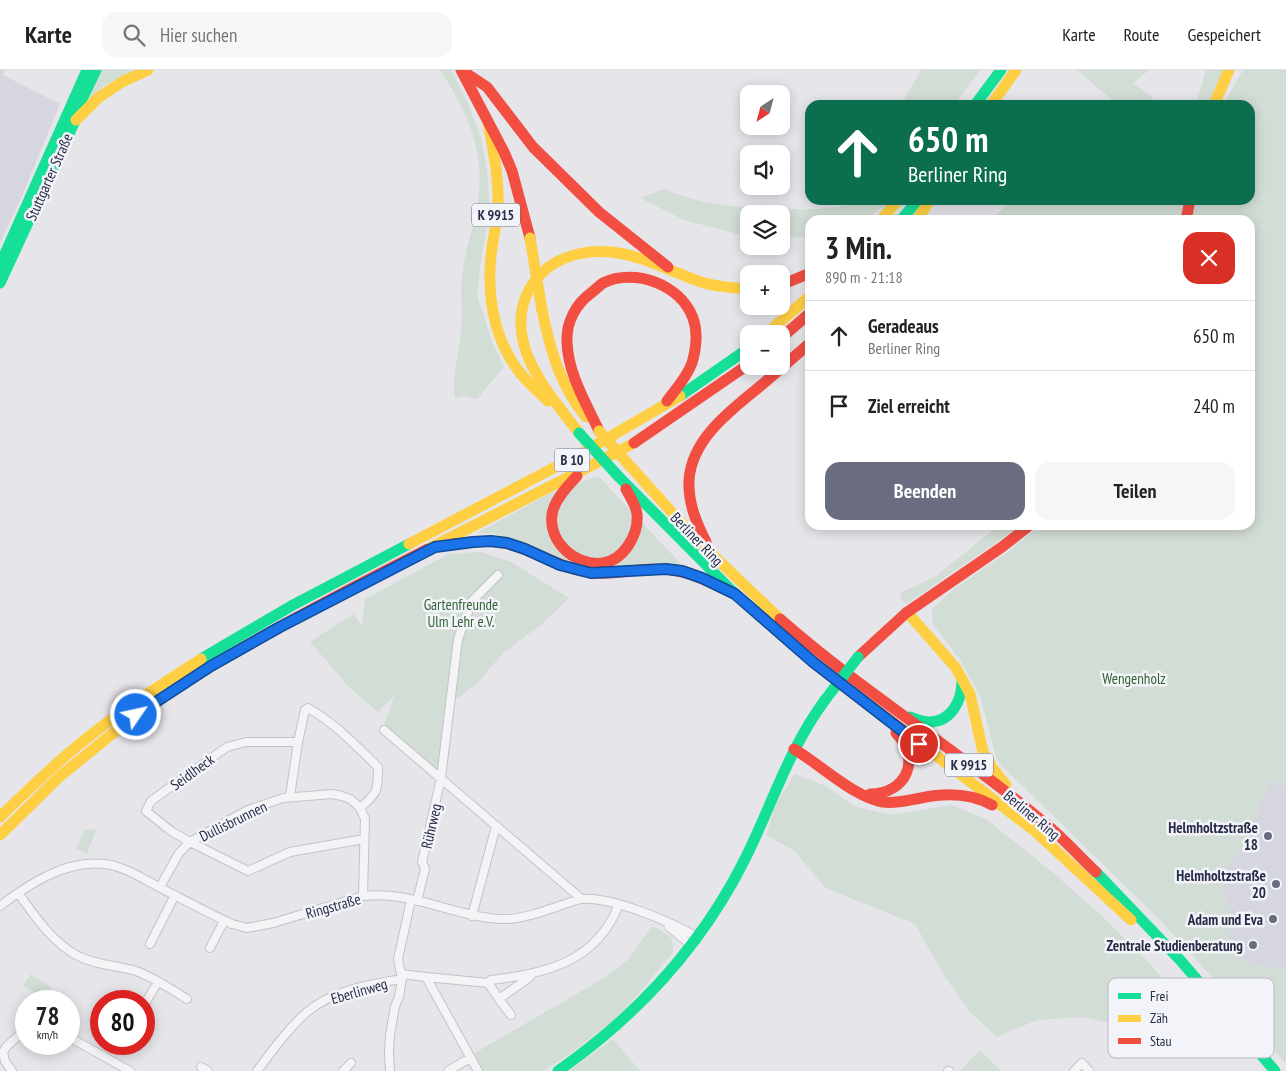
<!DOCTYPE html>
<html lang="de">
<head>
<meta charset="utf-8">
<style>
  body { margin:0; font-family:"PT Sans Narrow",sans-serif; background:#f6f6f6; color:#222; height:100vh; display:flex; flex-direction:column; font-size:19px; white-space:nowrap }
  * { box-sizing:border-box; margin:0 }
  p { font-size:16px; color:#767676 }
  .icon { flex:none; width:28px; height:28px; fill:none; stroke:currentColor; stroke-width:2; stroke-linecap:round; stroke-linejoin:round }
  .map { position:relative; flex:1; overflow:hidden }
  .details { position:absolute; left:805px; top:145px; width:450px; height:315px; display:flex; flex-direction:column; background:#fff; border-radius:15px; box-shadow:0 2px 12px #0003 }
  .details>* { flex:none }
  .guide { position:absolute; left:805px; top:30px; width:450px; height:105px; border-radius:15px; box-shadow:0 2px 12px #0003; background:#0b6e4f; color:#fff; overflow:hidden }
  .needle { width:32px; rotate:216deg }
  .fabs { position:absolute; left:740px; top:15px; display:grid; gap:10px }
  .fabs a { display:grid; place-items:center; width:50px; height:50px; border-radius:10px; background:#fff; box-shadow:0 2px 12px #0003; font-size:25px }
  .speed { position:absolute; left:15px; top:920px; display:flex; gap:10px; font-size:25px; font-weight:700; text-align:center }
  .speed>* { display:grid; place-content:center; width:65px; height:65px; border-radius:50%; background:#fff; box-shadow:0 2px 12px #0003; line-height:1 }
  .speed small { font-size:12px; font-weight:400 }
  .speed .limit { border:8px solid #d22; background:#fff; color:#111 }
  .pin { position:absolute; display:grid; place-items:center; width:42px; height:42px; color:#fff; margin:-21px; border:2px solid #fff; border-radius:50%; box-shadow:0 1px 5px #0007 }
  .me { position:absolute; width:55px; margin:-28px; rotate:56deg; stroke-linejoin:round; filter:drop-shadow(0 0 4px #0008) }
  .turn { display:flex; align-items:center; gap:18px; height:105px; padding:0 20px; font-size:22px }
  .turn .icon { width:65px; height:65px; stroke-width:2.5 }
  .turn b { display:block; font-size:35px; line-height:42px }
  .round { display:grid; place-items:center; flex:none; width:52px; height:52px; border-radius:15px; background:#f6f6f6 }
  .summary { display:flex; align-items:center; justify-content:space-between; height:85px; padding:0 20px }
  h1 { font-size:30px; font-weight:700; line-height:38px }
  .primary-button { display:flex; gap:10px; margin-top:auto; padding:10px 20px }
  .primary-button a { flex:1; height:58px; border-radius:15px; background:#6a6d80; color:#fff; font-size:20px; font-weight:700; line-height:58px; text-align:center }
  .primary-button a+a { background:#f6f6f6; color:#222 }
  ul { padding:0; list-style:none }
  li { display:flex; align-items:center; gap:15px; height:70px; padding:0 20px; border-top:1px solid #e0e0e0 }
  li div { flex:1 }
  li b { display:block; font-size:19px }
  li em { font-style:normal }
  header { display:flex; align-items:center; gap:30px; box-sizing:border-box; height:70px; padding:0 25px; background:#fff; border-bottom:1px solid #e0e0e0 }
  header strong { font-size:24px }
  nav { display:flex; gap:28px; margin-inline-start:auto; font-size:18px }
  .search { width:350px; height:45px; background:#f6f6f6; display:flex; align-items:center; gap:12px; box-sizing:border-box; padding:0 18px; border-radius:15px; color:#767676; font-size:19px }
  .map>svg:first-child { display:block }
  .built { fill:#d5d6df }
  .green { fill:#d2ddd5 }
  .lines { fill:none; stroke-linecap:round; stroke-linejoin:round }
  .street-casing { stroke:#c2c2c8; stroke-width:10 }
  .street { stroke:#f4f4f7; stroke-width:8 }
  .fast { stroke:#16e098; stroke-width:11 }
  .slow { stroke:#ffcf43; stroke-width:11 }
  .jam { stroke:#f24e42; stroke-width:11 }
  .fast-bridge { stroke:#16e098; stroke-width:11 }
  .slow-bridge { stroke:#ffcf43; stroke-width:11 }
  .route-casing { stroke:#114b97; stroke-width:12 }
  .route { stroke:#1a73e8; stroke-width:9 }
  .poi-dot { fill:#6a6d80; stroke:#f3f4f9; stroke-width:2 }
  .labels { text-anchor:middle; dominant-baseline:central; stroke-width:5; stroke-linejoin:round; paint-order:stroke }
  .shield { fill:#f3f4f9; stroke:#65697c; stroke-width:1 }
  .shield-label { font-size:14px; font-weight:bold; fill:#282d47 }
  .street-label { font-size:15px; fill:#282d47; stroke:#f3f4f9 }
  .park-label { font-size:15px; fill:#346435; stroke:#f3f4f9 }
  .poi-label { font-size:15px; font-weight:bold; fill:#282d47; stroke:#f3f4f9; text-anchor:end }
  .key { fill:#f3f4f9; stroke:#b6b8c4; stroke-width:1 }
  .key-label { font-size:14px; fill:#282d47 }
</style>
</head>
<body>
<header>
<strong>Karte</strong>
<div class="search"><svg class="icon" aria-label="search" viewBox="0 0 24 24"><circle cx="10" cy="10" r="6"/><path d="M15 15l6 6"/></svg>Hier suchen</div>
<nav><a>Karte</a><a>Route</a><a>Gespeichert</a></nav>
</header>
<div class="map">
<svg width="1286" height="1001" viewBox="0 0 1286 1001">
  <rect width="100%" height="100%" fill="#e5e5ea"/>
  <path class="built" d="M0,0H5L3,5L60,34L22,126L0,173Z
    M1272,709L1286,718V900L1241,891L1232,882L1229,867L1231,846L1223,818L1228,796L1236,785L1257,747L1259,734Z"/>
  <path class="green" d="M102,0H133L104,16L88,30Z
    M440,0H451L469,36L481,67L487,100L490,140L482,184L477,225L493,274L504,297L477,329L463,326L455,328C451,306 460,282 461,260C463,240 459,219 463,199C467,173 477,147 479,121C484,76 464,37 440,0Z
    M921,0H980L954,35H901Z
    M1077,0H1149L1133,13L1161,35H1106L1111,29Z
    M1206,0H1225L1216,14L1209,35H1196Z
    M1243,0H1286V718L1272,709L1259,734L1257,747L1244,781L1236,785L1228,796L1223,818L1231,847L1229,867L1232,882L1241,891L1286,900V994L1203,897L1158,848L997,691L980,626L959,588L933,555L932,539L954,519L1009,481L1041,455H1250V150H1189L1194,130H1250V35H1223Z
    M664,119C675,123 688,128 700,131C729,138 838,146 861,130H891L887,135L862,150H810V166L781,169V144H749V167L684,150L640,128Z
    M1013,130H1184L1181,150H990Z
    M598,406L681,494L598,500L561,490L495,464L477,463L553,422Z
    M999,455H1022L909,532L905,533L900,529L902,522L936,506Z
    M481,482L511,492L569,528L543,553L503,583L477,614L445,637L439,703L384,654L395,625L378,642L350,618L310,572L353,544L362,556L365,529L449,484Z
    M795,704L826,716L856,737L892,745L951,735L986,749L1050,800L1103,847L1144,888L1214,964L1198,977L1085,947L1037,950L997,967L970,942L943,904L915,854L825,818L795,781L766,765L777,732Z
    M85,759L96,760L87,784L76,779Z
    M651,857H655L672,868L673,882L636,927L610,953L570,984L543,1001H481L473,984L599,911L629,889Z
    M31,904L52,918L44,929L23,915Z
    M613,969L640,1001H569Z
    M980,980L1001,1001H960Z"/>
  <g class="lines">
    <g class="street-casing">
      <path id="street" d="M384,660L577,825L580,829
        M290,726L298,672
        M360,738C378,723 378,720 378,697C356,676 335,653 308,638L305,640L298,672H246L227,677L151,731L146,741L171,761L190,772L248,801L290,782L364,769
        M160,817L179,783L190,772L248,740L283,728L332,724L342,726L350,729L356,734L360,738L365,749L363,826
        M18,823C35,846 51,871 76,885C94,895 116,895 136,901C153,907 171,919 187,929
        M417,831L425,799L422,792L441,708L458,569L472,531L498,505
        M0,836C29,814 65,790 104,794C123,796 140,807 157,816C182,829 206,842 232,854L247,858L273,853L363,826C410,820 455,847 502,849C526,850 556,836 580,829C611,826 669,851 697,867
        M472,846L496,756
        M669,857L691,875
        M150,874L175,825
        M210,878L224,851
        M402,904L426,907L478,1001
        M426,907L488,913L491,910C547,903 597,892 619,834
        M488,913L499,929L530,907
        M499,929L511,945
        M144,935L158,912
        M69,967L130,1001
        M201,997L208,1001
        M12,1001L5,991L3,982L7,976L26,959
        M257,1001C272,981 288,959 307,942C333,920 371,914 402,909
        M343,1001L351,993
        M390,1001L389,982L390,965L395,936L399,927L402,909L398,889L411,830
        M448,1001L470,988
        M948,1001H949
        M1074,1001L1082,993L1089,1001"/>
    </g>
    <use href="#street" class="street"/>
    <path class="fast" d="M975,35L1001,0
      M901,150L918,130
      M0,195L87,0
      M0,213L75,51L81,31L96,0
      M680,326L749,278
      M619,407L735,524L766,551
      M201,589L293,535L409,474
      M910,647C916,649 922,652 929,652C951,652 962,631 962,611
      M1096,802L1181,891L1275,1001
      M558,1001C638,945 701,877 745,789C772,735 788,680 825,630"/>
    <path class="slow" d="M991,35L1016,0
      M1214,35L1229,0
      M76,50L98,28L122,12L148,0
      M488,52C493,80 499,107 498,135C497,152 493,168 491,185C487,227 494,270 521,304C529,314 539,322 548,331
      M881,150L898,130
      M917,150L930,130
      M542,240C550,279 560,316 586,347
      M766,264L810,226
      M579,363C551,326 507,279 525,229C529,218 535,209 544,201C562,185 587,180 611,182C642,185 671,202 701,212C717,217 732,218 749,219
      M630,396L697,470L780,549
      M409,474L584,382L680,326
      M428,479L596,393L634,373
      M907,542L956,598L970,624L983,682L993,699L1006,715
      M921,674L1036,762L1131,850
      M0,747C32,716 64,685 100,658C132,633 167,611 201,589
      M0,765L59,707L122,656L190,609L213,595"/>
    <path class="jam" d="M461,0L487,17L533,77L599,142L668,197
      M462,2L504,82L512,101L530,168
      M1186,150L1190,130
      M781,215L810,203
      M781,268L810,243
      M599,361C586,333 568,304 567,272C566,252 576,234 591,223C595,220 599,216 603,213C635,198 680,214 693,248C698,262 696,279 692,293C687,307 676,319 667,331
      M634,373L749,294
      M577,406C568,416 557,427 553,440C545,469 574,497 603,493C624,490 639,464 637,444C636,435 630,427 626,419
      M706,472C696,452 688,433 689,410C692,367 733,339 764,313C779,300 795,286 810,273
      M448,475C468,472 489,469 509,474C536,481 560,498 588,502C611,506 633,499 656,499C681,498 703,509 725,519
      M780,549C864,623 961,682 1047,755C1064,769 1079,786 1096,802
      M766,551L813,592L921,674
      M858,587L906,543L1002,477L1030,455
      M213,595C283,553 355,516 428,479
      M794,679C821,695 852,726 883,732C896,734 908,730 921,728C945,723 970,723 992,735
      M870,724C906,724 922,689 896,663"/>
    <path class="fast-bridge" d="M579,363L619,407
      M825,630L858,587"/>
    <path class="slow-bridge" d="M530,168L542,240
      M599,361L630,396"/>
  </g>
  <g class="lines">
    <g class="route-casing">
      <path id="route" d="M136,645L211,596L280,557L435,477L473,472L491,471L507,473L525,479L560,495L591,503L666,499L682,501L702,508L735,524L813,592L919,674"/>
    </g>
    <use href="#route" class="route"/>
  </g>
  <g class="poi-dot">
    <circle cx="1268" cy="766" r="5"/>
    <circle cx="1276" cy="814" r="5"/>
    <circle cx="1273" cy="849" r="5"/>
    <circle cx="1253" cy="875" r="5"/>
  </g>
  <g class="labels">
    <g class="shield">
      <rect x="472" y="133.5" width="48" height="23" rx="4"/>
      <rect x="554.5" y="378.5" width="35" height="23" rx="4"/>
      <rect x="945" y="683.5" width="48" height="23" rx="4"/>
    </g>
    <g class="shield-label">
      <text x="496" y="145">K 9915</text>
      <text x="572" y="390">B 10</text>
      <text x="969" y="695">K 9915</text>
    </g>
    <g class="street-label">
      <text transform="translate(49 107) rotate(-66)">Stuttgarter Straße</text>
      <text transform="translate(697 469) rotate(46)">Berliner Ring</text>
      <text transform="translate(192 702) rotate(-36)">Seidlheck</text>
      <text transform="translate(1032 745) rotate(40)">Berliner Ring</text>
      <text transform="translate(233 751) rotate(-26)">Dullisbrunnen</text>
      <text transform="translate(431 756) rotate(-77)">Rührweg</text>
      <text transform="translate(333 836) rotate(-16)">Ringstraße</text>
      <text transform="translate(359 921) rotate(-16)">Eberlinweg</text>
    </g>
    <g class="park-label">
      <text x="461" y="534">Gartenfreunde<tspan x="461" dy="17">Ulm Lehr e.V.</tspan></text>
      <text x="1134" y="608">Wengenholz</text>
    </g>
    <g class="poi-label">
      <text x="1258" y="757">Helmholtzstraße<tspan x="1258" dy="17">18</tspan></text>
      <text x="1266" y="805">Helmholtzstraße<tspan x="1266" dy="17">20</tspan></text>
      <text x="1263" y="849">Adam und Eva</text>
      <text x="1243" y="875">Zentrale Studienberatung</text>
    </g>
  </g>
  <rect x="1108" y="908" width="166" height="80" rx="8" class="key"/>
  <rect x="1118" y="923" width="23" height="6" fill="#16e098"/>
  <rect x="1118" y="945" width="23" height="7" fill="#ffcf43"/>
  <rect x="1118" y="968" width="23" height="6" fill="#f24e42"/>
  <g class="key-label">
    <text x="1150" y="931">Frei</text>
    <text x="1150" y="953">Zäh</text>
    <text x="1150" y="976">Stau</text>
  </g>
</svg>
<div class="fabs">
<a><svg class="needle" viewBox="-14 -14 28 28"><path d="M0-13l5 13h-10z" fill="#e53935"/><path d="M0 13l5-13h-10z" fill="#767676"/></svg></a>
<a><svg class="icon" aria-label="sound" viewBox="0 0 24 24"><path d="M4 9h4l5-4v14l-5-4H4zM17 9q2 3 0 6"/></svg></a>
<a><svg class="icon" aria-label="layers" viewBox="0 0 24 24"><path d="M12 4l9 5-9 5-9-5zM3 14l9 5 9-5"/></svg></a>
<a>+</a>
<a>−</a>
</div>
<div class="speed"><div>78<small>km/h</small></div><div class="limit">80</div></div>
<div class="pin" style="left:919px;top:674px;background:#d93025"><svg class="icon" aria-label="arrive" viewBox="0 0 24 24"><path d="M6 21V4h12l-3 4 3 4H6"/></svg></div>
<svg class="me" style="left:136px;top:645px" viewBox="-20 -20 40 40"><circle r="17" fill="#1a73e8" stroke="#fff" stroke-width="3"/><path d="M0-11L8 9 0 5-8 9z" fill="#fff"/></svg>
<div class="guide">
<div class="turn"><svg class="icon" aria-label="ahead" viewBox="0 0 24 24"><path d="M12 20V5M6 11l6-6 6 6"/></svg><div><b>650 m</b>Berliner Ring</div></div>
</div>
<section class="details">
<div class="summary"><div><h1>3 Min.</h1><p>890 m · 21:18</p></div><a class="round" style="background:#d93025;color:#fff"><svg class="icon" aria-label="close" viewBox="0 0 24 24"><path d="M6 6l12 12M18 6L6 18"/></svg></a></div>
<ul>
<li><svg class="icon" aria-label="ahead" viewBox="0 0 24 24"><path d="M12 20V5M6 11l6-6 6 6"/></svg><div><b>Geradeaus</b><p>Berliner Ring</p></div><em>650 m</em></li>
<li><svg class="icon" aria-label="arrive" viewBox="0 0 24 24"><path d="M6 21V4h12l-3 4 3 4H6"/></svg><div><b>Ziel erreicht</b></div><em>240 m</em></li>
</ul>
<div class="primary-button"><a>Beenden</a><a>Teilen</a></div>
</section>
</div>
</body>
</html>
